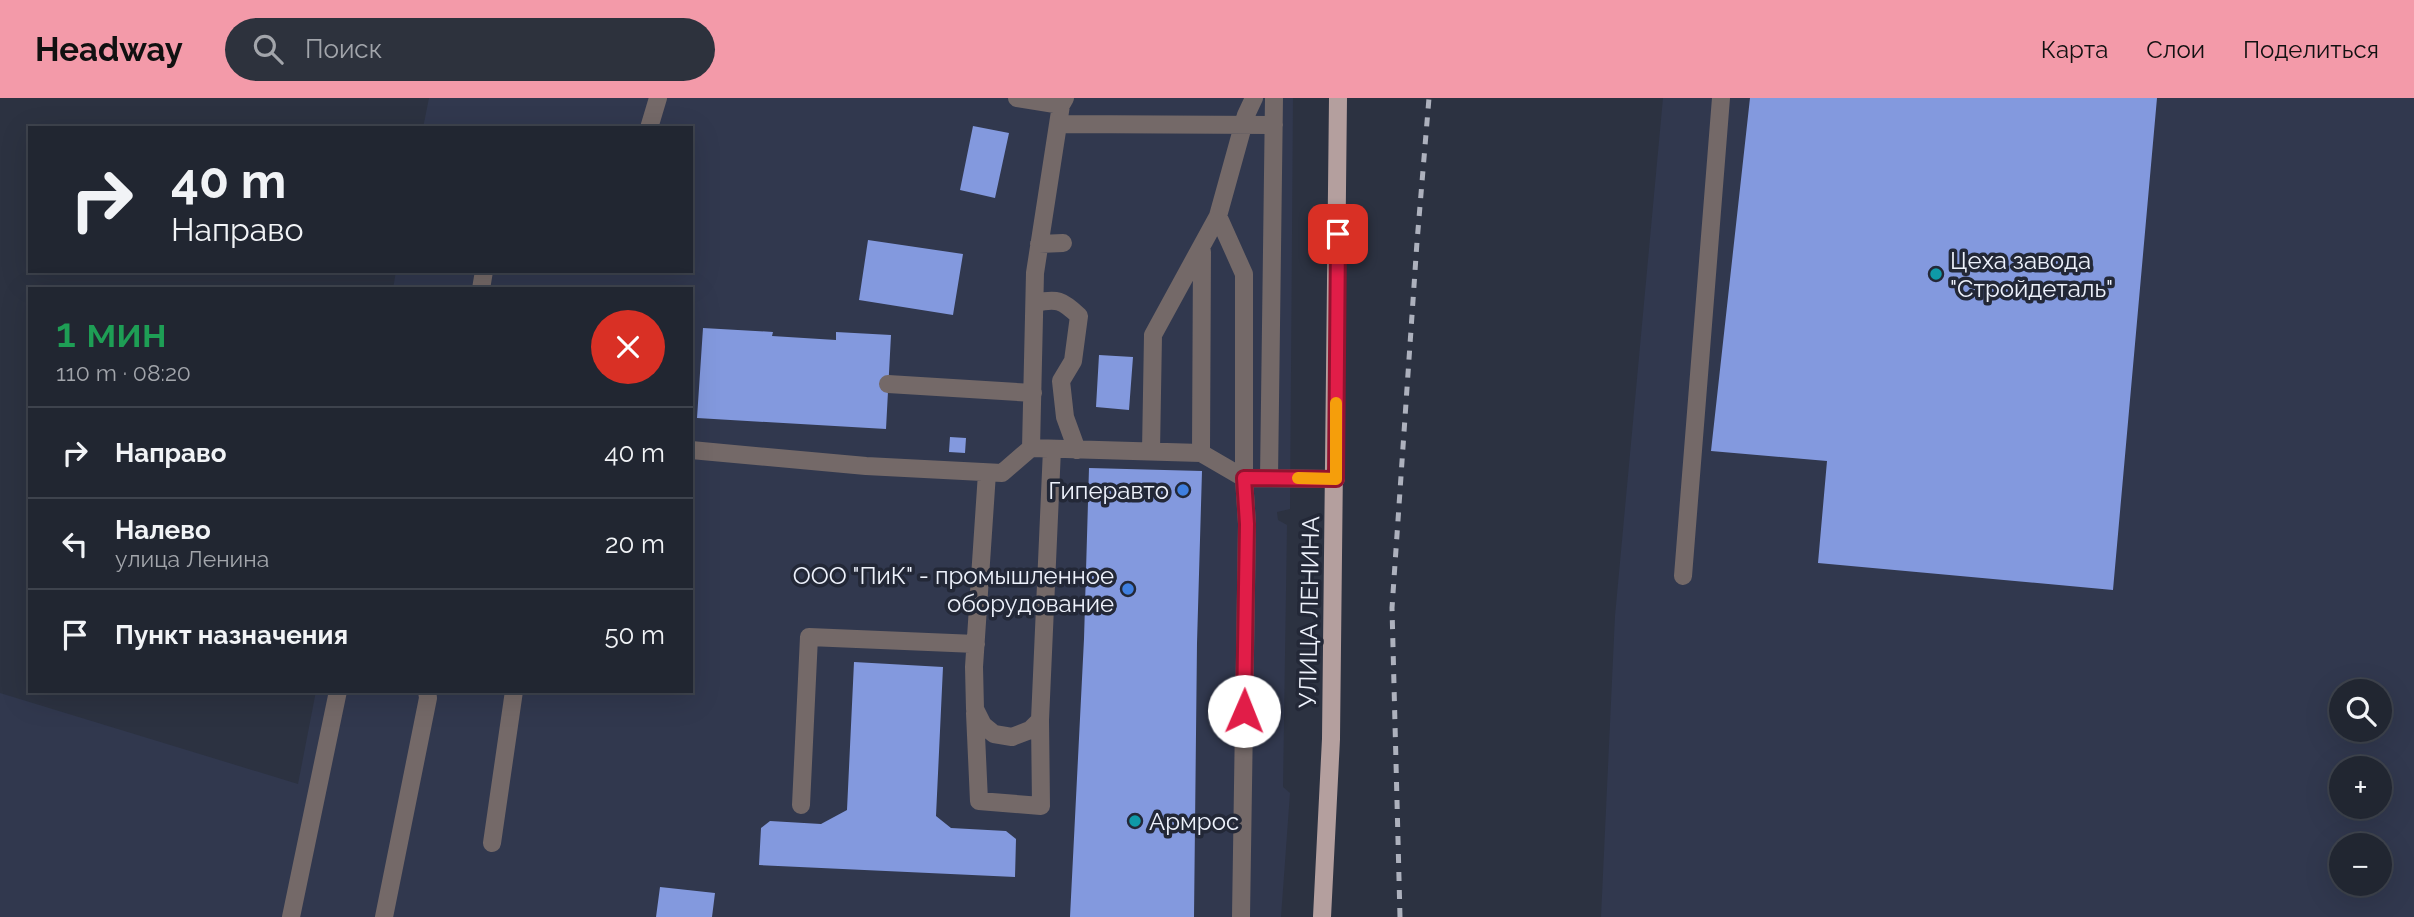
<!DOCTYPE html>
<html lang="ru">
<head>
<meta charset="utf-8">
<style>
  body { margin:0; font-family:Raleway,sans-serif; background:#2d323d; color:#f1f3f6; height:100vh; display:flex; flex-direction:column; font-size:26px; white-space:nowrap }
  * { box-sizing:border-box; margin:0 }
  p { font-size:23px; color:#a2a5ab }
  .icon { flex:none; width:38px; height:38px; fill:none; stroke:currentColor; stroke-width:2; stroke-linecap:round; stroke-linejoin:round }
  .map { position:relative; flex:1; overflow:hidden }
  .details { position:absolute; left:28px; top:189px; width:665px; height:406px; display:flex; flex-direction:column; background:#212631; border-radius:0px; box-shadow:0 7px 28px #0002,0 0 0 2px #3e434d }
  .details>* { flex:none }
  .hud { position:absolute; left:28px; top:28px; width:665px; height:147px; border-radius:0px; box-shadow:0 7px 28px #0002,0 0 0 2px #3e434d; background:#212631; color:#f1f3f6; overflow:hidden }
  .buttons { position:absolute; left:2329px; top:581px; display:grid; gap:14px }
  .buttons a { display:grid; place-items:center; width:63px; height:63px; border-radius:50%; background:#212631; box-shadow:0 7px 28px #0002,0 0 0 2px #3e434d; font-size:35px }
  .pin { position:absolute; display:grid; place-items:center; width:60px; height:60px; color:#fff; margin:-30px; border-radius:14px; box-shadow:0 4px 10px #0006 }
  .me { position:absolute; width:77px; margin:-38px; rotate:1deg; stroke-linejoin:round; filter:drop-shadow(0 0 5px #0008) }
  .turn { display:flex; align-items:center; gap:24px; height:147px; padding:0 28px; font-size:32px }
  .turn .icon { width:91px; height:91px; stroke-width:2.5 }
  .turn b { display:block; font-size:49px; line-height:60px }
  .round { display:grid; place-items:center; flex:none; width:74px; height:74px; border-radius:37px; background:#2d323d }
  .headline { display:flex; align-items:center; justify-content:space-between; height:119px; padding:0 28px }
  h1 { font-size:42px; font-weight:600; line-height:52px; color:#1e9e55 }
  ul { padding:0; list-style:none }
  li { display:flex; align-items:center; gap:21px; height:91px; padding:0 28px; border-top:2px solid #3e434d }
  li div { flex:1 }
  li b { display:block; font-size:26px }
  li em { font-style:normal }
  header { display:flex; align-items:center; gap:42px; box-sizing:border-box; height:98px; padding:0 35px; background:#f39aa9; color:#111 }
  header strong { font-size:33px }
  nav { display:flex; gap:38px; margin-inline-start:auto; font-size:24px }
  .search { width:490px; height:63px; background:#2d323d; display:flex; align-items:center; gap:18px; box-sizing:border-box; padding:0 24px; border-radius:38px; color:#a2a5ab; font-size:26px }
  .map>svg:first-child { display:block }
  .built { fill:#31384e; fill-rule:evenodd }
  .building { fill:#8399de }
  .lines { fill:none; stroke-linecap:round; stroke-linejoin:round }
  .minor { stroke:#746968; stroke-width:18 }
  .major { stroke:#b49f9e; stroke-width:18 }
  .rail { stroke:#adb1bd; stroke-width:5; stroke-dasharray:9 9; stroke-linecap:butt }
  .route-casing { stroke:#92132f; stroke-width:18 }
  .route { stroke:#e11d48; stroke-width:12 }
  .slow { stroke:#f59e0b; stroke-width:12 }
  .culture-dot { fill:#0f9aa8; stroke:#232837; stroke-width:2.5 }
  .shop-dot { fill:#3f7fe0; stroke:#232837; stroke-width:2.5 }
  .labels { text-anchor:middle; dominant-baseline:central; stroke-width:7; stroke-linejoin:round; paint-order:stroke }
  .poi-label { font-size:24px; fill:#eef2fc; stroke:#232837; text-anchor:start }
  .street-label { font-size:24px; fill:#eef2fc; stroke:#232837 }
</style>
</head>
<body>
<header>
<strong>Headway</strong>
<div class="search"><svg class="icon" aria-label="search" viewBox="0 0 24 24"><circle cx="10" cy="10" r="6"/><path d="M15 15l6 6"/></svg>Поиск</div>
<nav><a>Карта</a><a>Слои</a><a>Поделиться</a></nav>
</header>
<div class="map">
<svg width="2414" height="819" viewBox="0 0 2414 819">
  <rect width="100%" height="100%" fill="#2c3241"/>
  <path class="built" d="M429,0H1293L1290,411L1277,414L1278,422L1287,427L1283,689L1290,695L1281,819H0V595L298,686L316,593H691V191H393L396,173H691V30H423Z
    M1663,0H2414V819H1601L1615,518ZM2342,593H2380V632H2342ZM2342,670H2380V709H2342ZM2342,747H2380V786H2342Z"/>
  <path class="building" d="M1750,0H2157L2113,492L1818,465L1827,363L1711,353Z
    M973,28L1009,35L995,100L960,92Z
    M868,142L963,156L953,217L859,202Z
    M703,230L773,234L772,238L836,242V234L891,237L886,331L697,320Z
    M1099,257L1133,259L1129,312L1096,309Z
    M950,339L966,340L965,355L949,354Z
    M1089,370L1202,373L1197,545L1194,819H1070L1084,541Z
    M854,564L943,569L936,718L951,730L1006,733L1016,741L1015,779L759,767L761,730L770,723L821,726L847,712Z
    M660,789L715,795L712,819H656Z"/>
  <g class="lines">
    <path class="minor" d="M1017,0L1061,7
      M1058,26L1274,27
      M649,30L658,0
      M1218,118L1244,176V380L1247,426L1241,819
      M1039,146L1063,145
      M481,191L484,173
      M1035,205C1057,200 1062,202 1079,218L1073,263L1061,283L1065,319L1077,352
      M888,286L1033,295
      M1031,350L1035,175L1061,7L1065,0
      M691,352L866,368L1002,375L1031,350L1201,355L1244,380L1336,381
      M1151,353L1153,237L1218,118L1246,17L1254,0
      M1201,355L1202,154
      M987,375L974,569L975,611L983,627L994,636L1012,639L1030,632L1040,622L1052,351
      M1269,380L1274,0
      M1683,478L1721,0
      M975,615L979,703L1041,708L1040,622
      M801,707L809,539L976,546
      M492,745L514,593
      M291,819L338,593
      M384,819L428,600L427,593"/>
    <path class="major" d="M1322,819L1331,641L1338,0"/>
    <path class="rail" d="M1400,819L1392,510L1417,144L1429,0"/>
  </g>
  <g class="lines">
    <g class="route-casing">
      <path id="route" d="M1244,613L1247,426L1244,380L1336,381L1338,136"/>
    </g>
    <use href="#route" class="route"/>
    <path class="slow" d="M1298,380L1336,381V305"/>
  </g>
  <g class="culture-dot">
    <circle cx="1936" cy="176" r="7"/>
    <circle cx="1135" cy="723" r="7"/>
  </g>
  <g class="shop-dot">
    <circle cx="1183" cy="392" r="7"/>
    <circle cx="1128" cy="491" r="7"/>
  </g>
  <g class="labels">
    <g class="poi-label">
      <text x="1950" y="162">Цеха завода<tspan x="1950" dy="28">"Стройдеталь"</tspan></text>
      <text x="1169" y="392" text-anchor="end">Гиперавто</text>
      <text x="1114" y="477" text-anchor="end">ООО "ПиК" - промышленное<tspan x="1114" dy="28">оборудование</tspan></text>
      <text x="1149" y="723">Армрос</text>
    </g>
    <g class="street-label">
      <text transform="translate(1309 514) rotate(-89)">УЛИЦА ЛЕНИНА</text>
    </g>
  </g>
</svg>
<div class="buttons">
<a><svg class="icon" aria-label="search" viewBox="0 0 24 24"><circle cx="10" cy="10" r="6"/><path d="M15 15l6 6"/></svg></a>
<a>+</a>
<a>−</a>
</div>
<div class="pin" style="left:1338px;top:136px;background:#d93025"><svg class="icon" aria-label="arrive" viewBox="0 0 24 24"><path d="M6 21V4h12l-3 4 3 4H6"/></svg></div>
<svg class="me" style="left:1244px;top:613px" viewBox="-20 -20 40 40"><circle r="19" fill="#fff"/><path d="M0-13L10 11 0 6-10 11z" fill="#e11d48"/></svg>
<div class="hud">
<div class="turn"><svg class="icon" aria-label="right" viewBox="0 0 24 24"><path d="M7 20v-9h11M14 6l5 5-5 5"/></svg><div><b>40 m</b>Направо</div></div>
</div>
<section class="details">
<div class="headline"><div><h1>1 мин</h1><p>110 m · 08:20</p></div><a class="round" style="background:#d93025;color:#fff"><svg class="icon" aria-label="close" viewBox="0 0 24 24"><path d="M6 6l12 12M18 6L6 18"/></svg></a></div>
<ul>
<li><svg class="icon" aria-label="right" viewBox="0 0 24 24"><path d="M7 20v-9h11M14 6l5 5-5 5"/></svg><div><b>Направо</b></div><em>40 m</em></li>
<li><svg class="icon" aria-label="left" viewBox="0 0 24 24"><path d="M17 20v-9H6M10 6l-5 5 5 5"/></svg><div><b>Налево</b><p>улица Ленина</p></div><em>20 m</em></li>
<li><svg class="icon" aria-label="arrive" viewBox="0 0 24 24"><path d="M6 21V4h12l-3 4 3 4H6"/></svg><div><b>Пункт назначения</b></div><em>50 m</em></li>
</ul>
</section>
</div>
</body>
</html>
